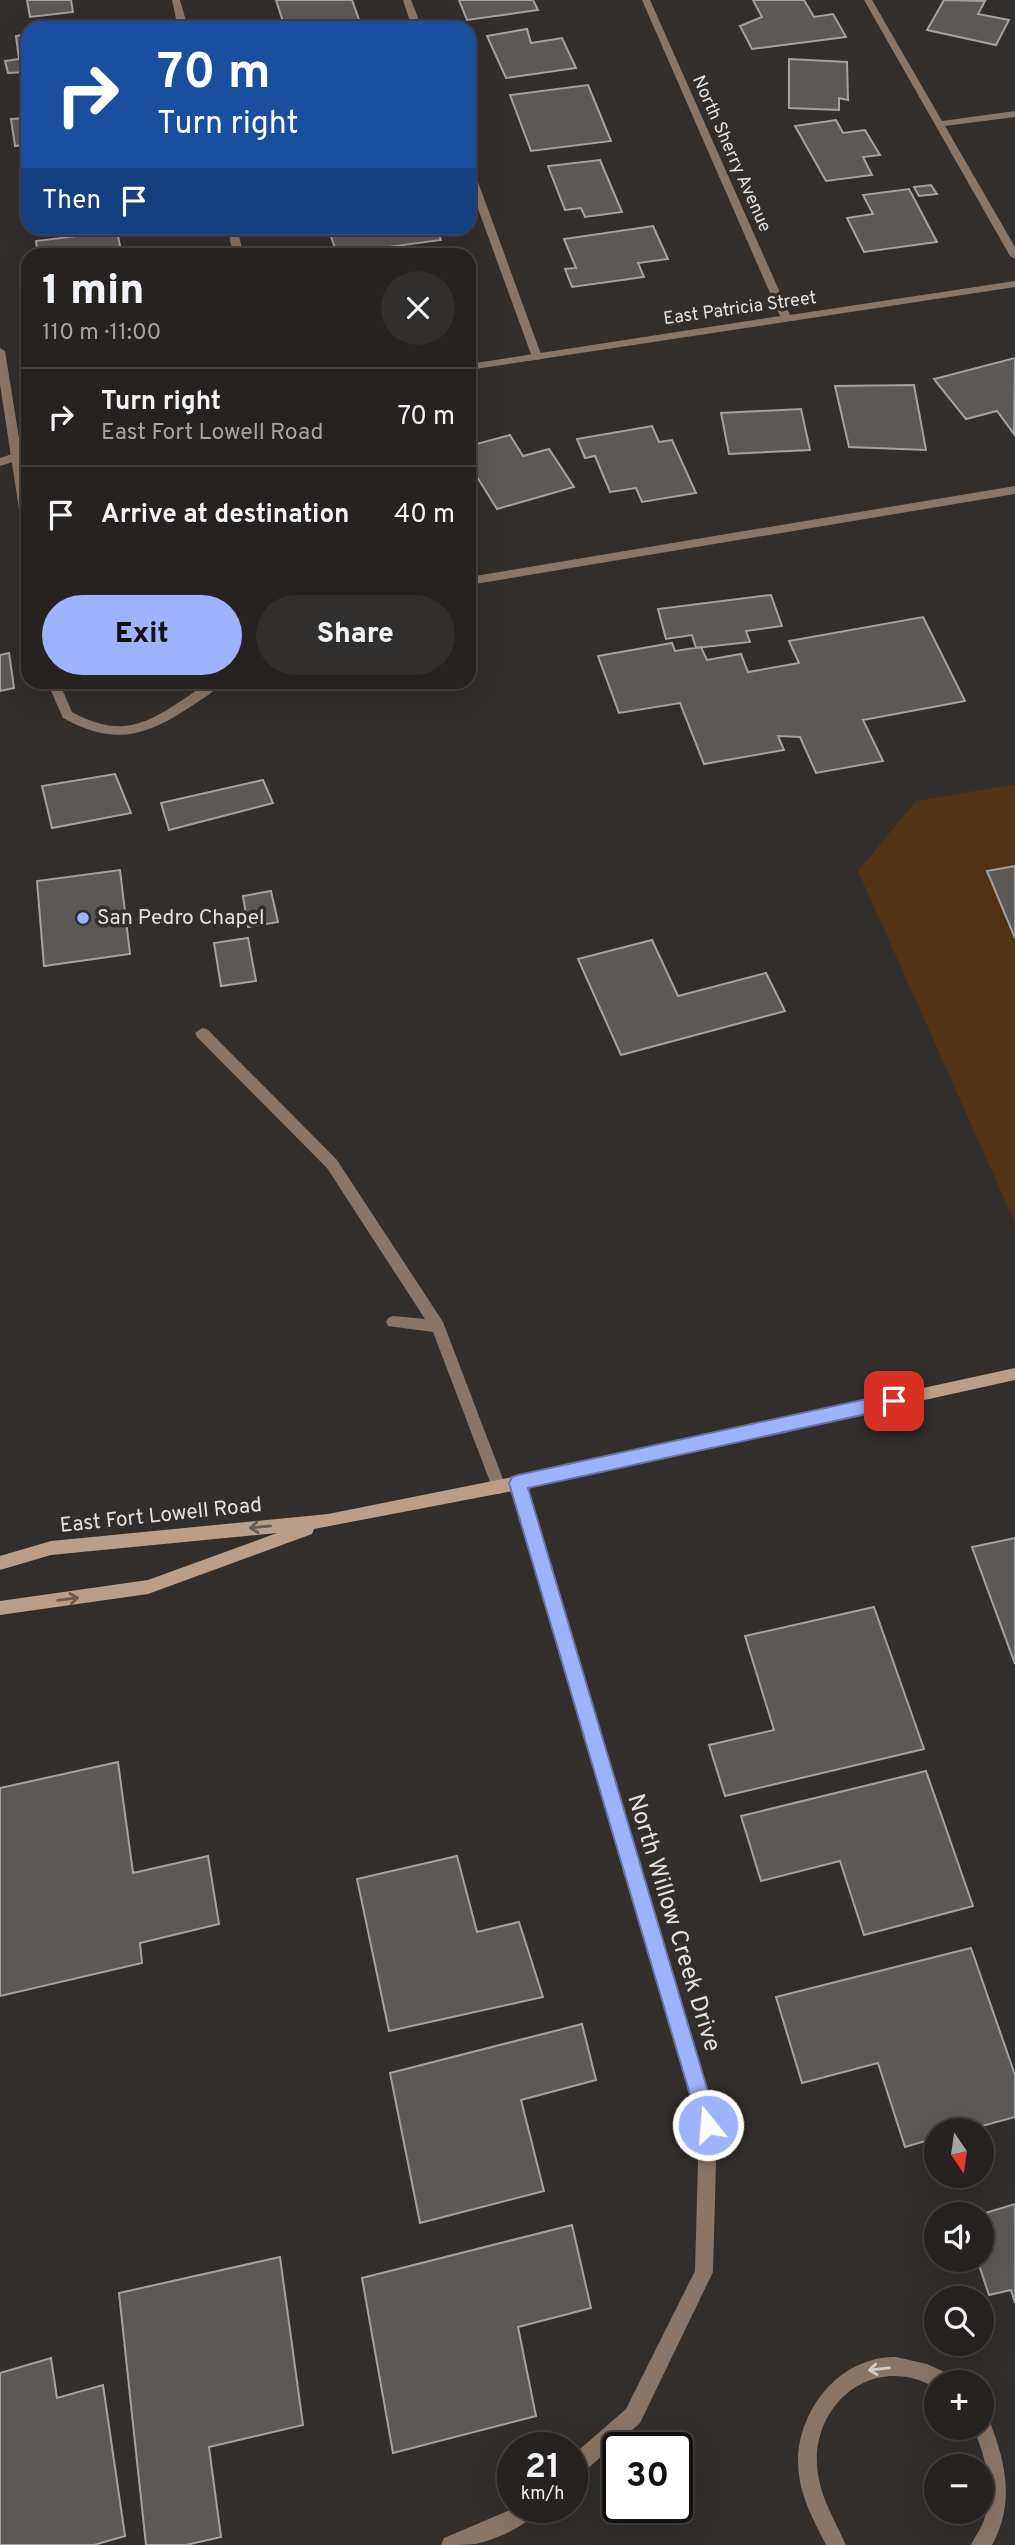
<!DOCTYPE html>
<html lang="en">
<head>
<meta charset="utf-8">
<style>
  body { margin:0; font-family:Overpass,sans-serif; background:#312f2d; color:#f1f3f6; height:100vh; display:flex; flex-direction:column; font-size:26px; white-space:nowrap }
  * { box-sizing:border-box; margin:0 }
  p { font-size:23px; color:#a3a4a5 }
  .icon { flex:none; width:38px; height:38px; fill:none; stroke:currentColor; stroke-width:2; stroke-linecap:round; stroke-linejoin:round }
  .map { position:relative; flex:1; overflow:hidden }
  .panel { position:absolute; left:21px; top:248px; width:455px; height:441px; display:flex; flex-direction:column; background:#252220; border-radius:21px; box-shadow:0 7px 28px #0002,0 0 0 2px #423f3e }
  .panel>* { flex:none }
  .banner { position:absolute; left:21px; top:21px; width:455px; height:214px; border-radius:21px; box-shadow:0 7px 28px #0002,0 0 0 2px #423f3e; background:#1a4fa0; color:#fff; overflow:hidden }
  .needle { width:46px; rotate:167deg }
  .fabs { position:absolute; left:924px; top:2118px; display:grid; gap:14px }
  .fabs a { display:grid; place-items:center; width:70px; height:70px; border-radius:50%; background:#252220; box-shadow:0 7px 28px #0002,0 0 0 2px #423f3e; font-size:35px }
  .speed { position:absolute; left:497px; top:2432px; display:flex; gap:14px; font-size:35px; font-weight:700; text-align:center }
  .speed>* { display:grid; place-content:center; width:91px; height:91px; border-radius:50%; background:#252220; box-shadow:0 7px 28px #0002,0 0 0 2px #423f3e; line-height:1 }
  .speed small { font-size:18px; font-weight:400 }
  .speed .limit { border:4px solid #111; border-radius:10px; background:#fff; color:#111 }
  .pin { position:absolute; display:grid; place-items:center; width:60px; height:60px; color:#fff; margin:-30px; border-radius:14px; box-shadow:0 4px 10px #0006 }
  .me { position:absolute; width:77px; margin:-38px; rotate:343deg; stroke-linejoin:round; filter:drop-shadow(0 0 5px #0008) }
  .turn { display:flex; align-items:center; gap:24px; height:147px; padding:0 21px; font-size:32px }
  .turn .icon { width:91px; height:91px; stroke-width:2.5 }
  .turn b { display:block; font-size:49px; line-height:60px }
  .then { display:flex; align-items:center; height:66px; padding:0 21px; background:#0003; gap:14px; font-size:26px }
  .round { display:grid; place-items:center; flex:none; width:74px; height:74px; border-radius:37px; background:#312f2d }
  .head { display:flex; align-items:center; justify-content:space-between; height:119px; padding:0 21px }
  h1 { font-size:42px; font-weight:800; line-height:52px }
  .button { display:flex; gap:14px; margin-top:auto; padding:14px 21px }
  .button a { flex:1; height:80px; border-radius:42px; background:#9eb3fd; color:#111; font-size:28px; font-weight:800; line-height:80px; text-align:center }
  .button a+a { background:#312f2d; color:#f1f3f6 }
  ul { padding:0; list-style:none }
  li { display:flex; align-items:center; gap:21px; height:98px; padding:0 21px; border-top:2px solid #423f3e }
  li div { flex:1 }
  li b { display:block; font-size:26px }
  li em { font-style:normal }
  .map>svg:first-child { display:block }
  .green { fill:#513215 }
  .building { fill:#5b5855; stroke:#a5a19e; stroke-width:2 }
  .lines { fill:none; stroke-linecap:round; stroke-linejoin:round }
  .lane { fill:#887668; fill-rule:evenodd }
  .street { fill:#887668; fill-rule:evenodd }
  .secondary { fill:#ba9e87; fill-rule:evenodd }
  .oneway { stroke:#685b50 }
  .oneway2 { stroke:#d2ccc8 }
  .route { fill:#9eb3fd; stroke:#6774a4; stroke-width:2 }
  .poi-dot { fill:#9eb3fd; stroke:#312e2b; stroke-width:2.5 }
  .labels { text-anchor:middle; dominant-baseline:central; stroke-width:7; stroke-linejoin:round; paint-order:stroke }
  .far-street-label { font-size:18px; fill:#e4e2e0; stroke:#312e2b }
  .poi-label { font-size:21px; fill:#e4e2e0; stroke:#312e2b; text-anchor:start }
  .street-label { font-size:21px; fill:#e4e2e0; stroke:#312e2b }
  .near-street-label { font-size:24px; fill:#e4e2e0; stroke:#312e2b }
</style>
</head>
<body>
<div class="map">
<svg width="1015" height="2545" viewBox="0 0 1015 2545">
  <rect width="100%" height="100%" fill="#312e2b"/>
  <path class="green" d="M1015,784V1223L858,871L916,801Z"/>
  <path class="building" d="M27,0H71L73,12L30,17Z
    M276,0H352L362,28H285Z
    M459,0H533L538,10L467,20Z
    M753,0H804L814,17L833,14L846,37L752,49L740,26L762,17Z
    M944,0L985,1L978,14L1009,20L996,45L927,30Z
    M527,29L531,43L562,38L576,68L506,78L487,36Z
    M28,34V72L8,73L5,61L19,59L16,36Z
    M789,59L847,62L848,100L839,98V110L789,108Z
    M588,85L611,141L531,151L510,95Z
    M28,118V144L15,146L11,119Z
    M836,120L843,133L865,130L880,155L863,157L872,175L826,181L795,126Z
    M600,160L622,212L585,217L581,208L565,210L548,166Z
    M931,185L937,194L919,196L914,187Z
    M909,189L937,242L864,252L847,218L873,214L863,195Z
    M653,226L668,259L638,263L644,277L572,287L565,269L576,268L564,239Z
    M328,228H437L441,240L337,254Z
    M117,231L122,256H38L36,241Z
    M1015,358L1014,434L997,411L966,419L934,379Z
    M914,385L926,450L849,447L835,386Z
    M801,409L810,450L729,454L721,413Z
    M652,426L659,442L672,440L696,493L642,502L636,488L610,492L595,456L585,458L577,439Z
    M510,435L523,456L549,449L574,487L497,509L469,464V446Z
    M771,595L782,626L746,631L750,642L696,648L692,635L666,639L658,609Z
    M923,617L965,701L863,720L883,761L816,773L800,737L778,736L784,750L704,764L680,703L619,713L598,656L672,643L675,651L701,647L707,660L741,654L748,672L799,663L789,641Z
    M9,653L14,688L0,691V655Z
    M115,774L131,813L52,828L42,786Z
    M263,780L273,803L169,830L161,803Z
    M1015,866V938L987,871Z
    M120,870L130,954L44,966L37,881Z
    M271,891L278,922L248,927L243,896Z
    M248,938L256,981L221,986L214,943Z
    M652,940L678,996L766,973L785,1011L621,1055L578,959Z
    M1015,1538V1664L972,1547Z
    M874,1607L924,1749L725,1796L709,1745L774,1730L745,1636Z
    M118,1762L133,1873L208,1856L219,1924L140,1943L142,1963L0,1996V1788Z
    M926,1771L973,1906L864,1935L840,1861L761,1881L741,1816Z
    M457,1856L477,1932L519,1922L543,1997L389,2031L357,1879Z
    M971,1948L1015,2075V2117L967,2130H936V2138L905,2147L878,2063L802,2083L776,1997Z
    M582,2024L596,2080L521,2100L544,2191L420,2223L390,2073Z
    M1015,2204V2303L1011,2290L989,2295L977,2259H982V2214Z
    M572,2225L591,2308L518,2327L536,2416L393,2453L362,2278Z
    M280,2257L303,2425L209,2447L221,2537L186,2545H146L119,2293Z
    M51,2358L57,2398L103,2385L125,2536L94,2545H0V2373Z"/>
  <g class="lines">
    <path class="lane" d="M403,0H411L422,28H412Z
      M864,0H872L942,121L1015,111V117L945,126L1015,247V259L1010,256Z
      M469,168L474,171L542,357L541,359L537,360L532,357L469,184Z
      M0,348L5,351L28,494V533L22,529L0,384Z
      M1015,486V494L469,585V577Z
      M47,682H59L72,712C118,737 142,727 184,699C198,690 205,682 223,682C213,693 199,701 187,709C141,739 111,744 63,718Z
      M202,1028L207,1029L337,1160L443,1322L506,1487L504,1492L499,1494L494,1492L492,1487L433,1332L388,1326L386,1322L388,1318L393,1316L425,1319L327,1168L197,1037L195,1033Z"/>
    <path class="street" d="M172,0H180L188,28H178Z
      M642,0H650L790,315L1015,281V287L469,370V364L780,316Z
      M227,228H237L244,256H234Z
      M28,449V457L0,466V458Z
      M518,1476L523,1478L525,1483L717,2125L713,2272L640,2423L579,2476L572,2478V2456L626,2409L695,2271L699,2125L511,1483L513,1478Z
      M896,2357L927,2364L951,2375L953,2382H936V2388C877,2353 815,2399 817,2463C818,2494 834,2518 846,2545H826C815,2523 802,2500 799,2475C791,2418 836,2356 896,2357Z
      M982,2418L989,2420C1006,2462 1015,2503 992,2545H971C975,2536 981,2529 984,2520C995,2489 985,2456 973,2427H982Z
      M515,2508H538C531,2525 494,2540 476,2544C466,2545 452,2545 441,2545L444,2538Z"/>
    <path class="secondary" d="M1015,1368V1380L518,1490L314,1529L312,1534L148,1594L0,1615V1601L148,1580L277,1533L51,1555L0,1570V1556L51,1541L328,1514L518,1476Z"/>
  </g>
  <defs><path id="oneway-shaft" d="M-6 0H5M1.5-3L5.5 0L1.5 3" fill="none" stroke-width="1.6" stroke-linecap="round" stroke-linejoin="round" transform="scale(1.75)"/></defs>
  <g class="oneway">
    <use href="#oneway-shaft" transform="translate(260 1527) rotate(174)"/>
    <use href="#oneway-shaft" transform="translate(68 1599) rotate(-8)"/>
  </g>
  <use class="oneway2" href="#oneway-shaft" transform="translate(879 2369) rotate(174)"/>
  <path class="route" d="M894,1393L900,1396L903,1401L900,1406L894,1408L528,1488L718,2125L715,2132L708,2135L701,2132L699,2125L509,1483L512,1477L518,1475Z"/>
  <circle class="poi-dot" cx="83" cy="918" r="7"/>
  <g class="labels">
    <g class="far-street-label">
      <text transform="translate(731 154) rotate(66)">North Sherry Avenue</text>
      <text transform="translate(740 309) rotate(-8)">East Patricia Street</text>
    </g>
    <g class="poi-label">
      <text x="97" y="918">San Pedro Chapel</text>
    </g>
    <g class="street-label">
      <text transform="translate(161 1516) rotate(-6)">East Fort Lowell Road</text>
    </g>
    <g class="near-street-label">
      <text transform="translate(673 1923) rotate(73)">North Willow Creek Drive</text>
    </g>
  </g>
</svg>
<div class="fabs">
<a><svg class="needle" viewBox="-14 -14 28 28"><path d="M0-13l5 13h-10z" fill="#e53935"/><path d="M0 13l5-13h-10z" fill="#a3a4a5"/></svg></a>
<a><svg class="icon" aria-label="sound" viewBox="0 0 24 24"><path d="M4 9h4l5-4v14l-5-4H4zM17 9q2 3 0 6"/></svg></a>
<a><svg class="icon" aria-label="search" viewBox="0 0 24 24"><circle cx="10" cy="10" r="6"/><path d="M15 15l6 6"/></svg></a>
<a>+</a>
<a>−</a>
</div>
<div class="speed"><div>21<small>km/h</small></div><div class="limit">30</div></div>
<div class="pin" style="left:894px;top:1401px;background:#d93025"><svg class="icon" aria-label="arrive" viewBox="0 0 24 24"><path d="M6 21V4h12l-3 4 3 4H6"/></svg></div>
<svg class="me" style="left:708px;top:2125px" viewBox="-20 -20 40 40"><circle r="17" fill="#9eb3fd" stroke="#fff" stroke-width="3"/><path d="M0-11L8 9 0 5-8 9z" fill="#fff"/></svg>
<div class="banner">
<div class="turn"><svg class="icon" aria-label="right" viewBox="0 0 24 24"><path d="M7 20v-9h11M14 6l5 5-5 5"/></svg><div><b>70 m</b>Turn right</div></div>
<div class="then">Then<svg class="icon" aria-label="arrive" viewBox="0 0 24 24"><path d="M6 21V4h12l-3 4 3 4H6"/></svg></div>
</div>
<section class="panel">
<div class="head"><div><h1>1 min</h1><p>110 m · 11:00</p></div><a class="round"><svg class="icon" aria-label="close" viewBox="0 0 24 24"><path d="M6 6l12 12M18 6L6 18"/></svg></a></div>
<ul>
<li><svg class="icon" aria-label="right" viewBox="0 0 24 24"><path d="M7 20v-9h11M14 6l5 5-5 5"/></svg><div><b>Turn right</b><p>East Fort Lowell Road</p></div><em>70 m</em></li>
<li><svg class="icon" aria-label="arrive" viewBox="0 0 24 24"><path d="M6 21V4h12l-3 4 3 4H6"/></svg><div><b>Arrive at destination</b></div><em>40 m</em></li>
</ul>
<div class="button"><a>Exit</a><a>Share</a></div>
</section>
</div>
</body>
</html>
